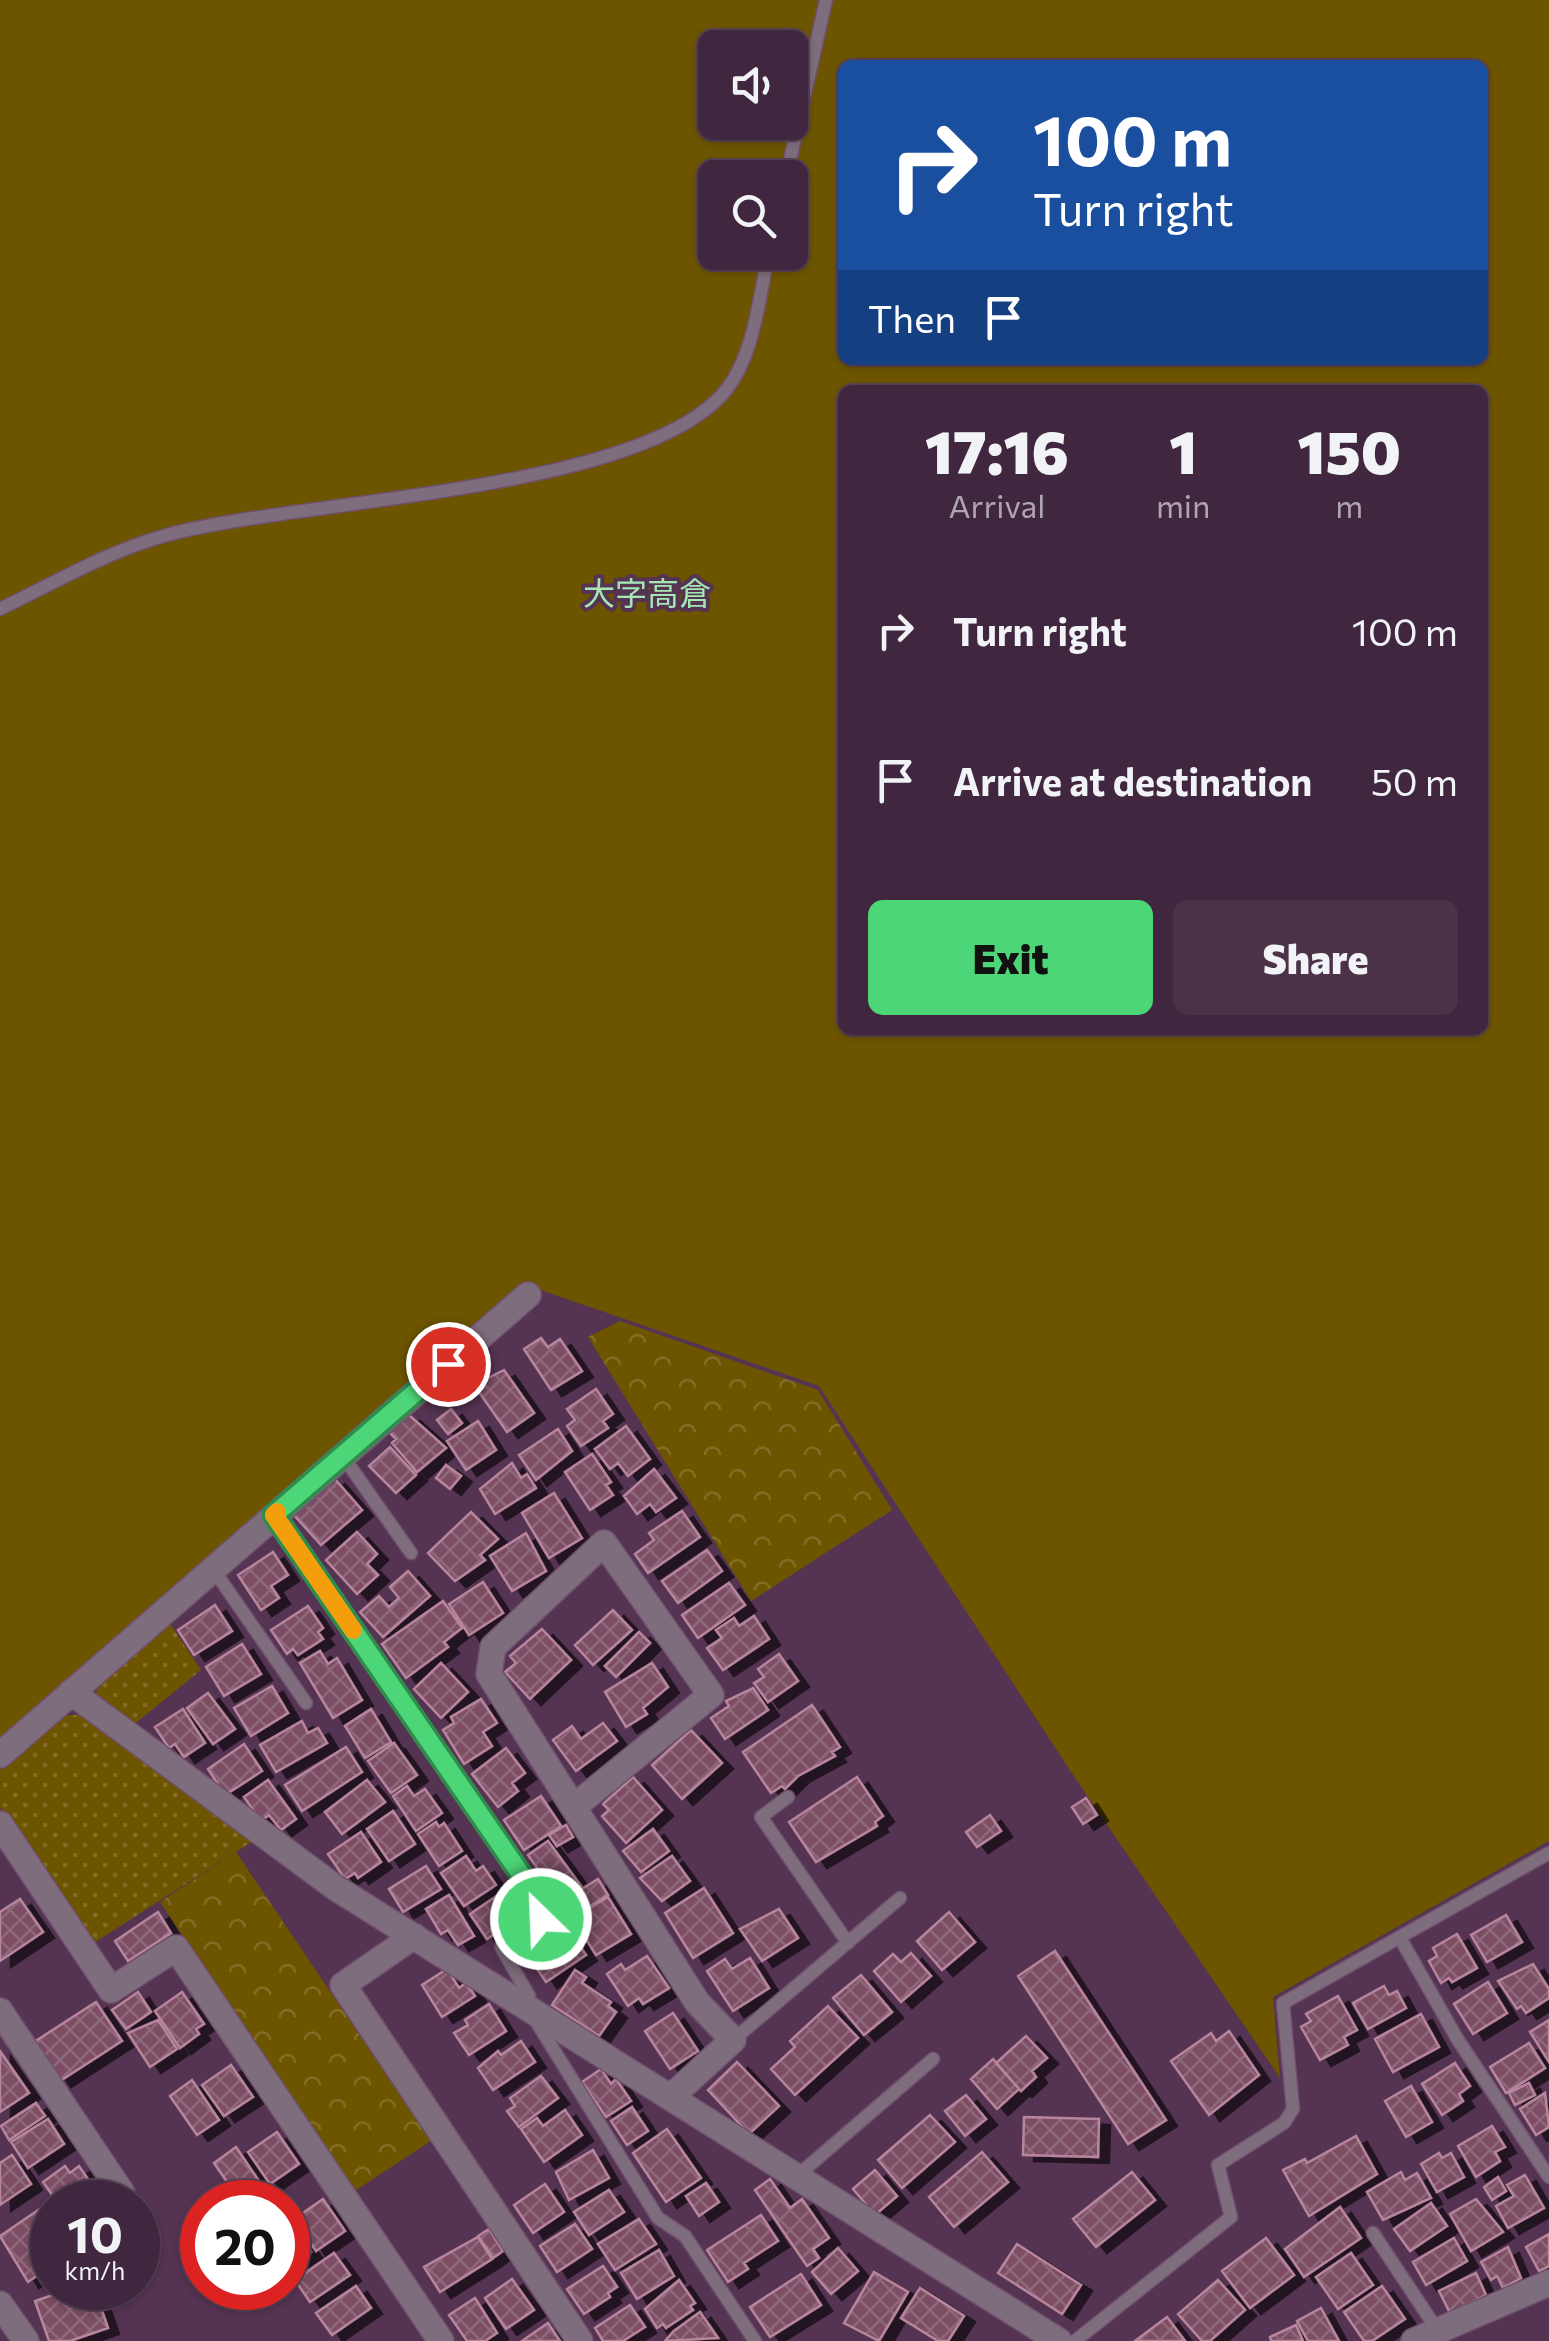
<!DOCTYPE html>
<html lang="en">
<head>
<meta charset="utf-8">
<style>
  body { margin:0; font-family:Commissioner,"Noto Sans JP",sans-serif; background:#4b3249; color:#f1f3f6; height:100vh; display:flex; flex-direction:column; font-size:38px; white-space:nowrap }
  * { box-sizing:border-box; margin:0 }
  p { font-size:32px; color:#aea5b0 }
  .icon { flex:none; width:55px; height:55px; fill:none; stroke:currentColor; stroke-width:2; stroke-linecap:round; stroke-linejoin:round }
  .map { position:relative; flex:1; overflow:hidden }
  .details { position:absolute; left:838px; top:385px; width:650px; height:650px; display:flex; flex-direction:column; background:#40263e; border-radius:15px; box-shadow:0 2px 8px #0004,0 0 0 2px #594358 }
  .details>* { flex:none }
  .top-card { position:absolute; left:838px; top:60px; width:650px; height:305px; border-radius:15px; box-shadow:0 2px 8px #0004,0 0 0 2px #594358; background:#1a4fa0; color:#fff; overflow:hidden }
  .tools { position:absolute; left:698px; top:30px; display:grid; gap:20px }
  .tools a { display:grid; place-items:center; width:110px; height:110px; border-radius:15px; background:#40263e; box-shadow:0 2px 8px #0004,0 0 0 2px #594358; font-size:50px }
  .speed { position:absolute; left:30px; top:2180px; display:flex; gap:20px; font-size:50px; font-weight:700; text-align:center }
  .speed>* { display:grid; place-content:center; width:130px; height:130px; border-radius:50%; background:#40263e; box-shadow:0 2px 8px #0004,0 0 0 2px #594358; line-height:1 }
  .speed small { font-size:25px; font-weight:400 }
  .speed .limit { border:15px solid #d22; background:#fff; color:#111 }
  .pin { position:absolute; display:grid; place-items:center; width:85px; height:85px; color:#fff; margin:-42px; border:5px solid #fff; border-radius:50%; box-shadow:0 2px 10px #0007 }
  .me { position:absolute; width:110px; margin:-55px; rotate:336deg; stroke-linejoin:round; filter:drop-shadow(0 0 8px #0008) }
  .turn { display:flex; align-items:center; gap:35px; height:210px; padding:0 30px; font-size:45px }
  .turn .icon { width:130px; height:130px; stroke-width:2.5 }
  .turn b { display:block; font-size:70px; line-height:85px }
  .then { display:flex; align-items:center; height:95px; padding:0 30px; background:#0003; gap:20px; font-size:38px }
  .eta { display:flex; justify-content:space-evenly; align-items:center; height:170px; text-align:center }
  .eta b { font-size:60px; font-weight:800; line-height:70px }
  .primary-button { display:flex; gap:20px; margin-top:auto; padding:20px 30px }
  .primary-button a { flex:1; height:115px; border-radius:15px; background:#4cd677; color:#111; font-size:40px; font-weight:800; line-height:115px; text-align:center }
  .primary-button a+a { background:#4b3249; color:#f1f3f6 }
  ul { padding:0; list-style:none }
  li { display:flex; align-items:center; gap:30px; height:150px; padding:0 30px }
  li div { flex:1 }
  li b { display:block; font-size:38px }
  li em { font-style:normal }
  .map>svg:first-child { display:block }
  .grass { fill:#6d5500; fill-rule:evenodd }
  .forest { fill:url(#forest-crowns) }
  .park { fill:url(#park-dots) }
  .building { fill:url(#building-cross-hatch); stroke:#b7859c; stroke-width:2.5; filter:url(#shadow) }
  .lines { fill:none; stroke-linecap:round; stroke-linejoin:round }
  .service-casing { stroke:#70506d; stroke-width:15 }
  .minor-casing { stroke:#70506d; stroke-width:28 }
  .service { stroke:#7e6d7c; stroke-width:12 }
  .minor { stroke:#7e6d7c; stroke-width:25 }
  .route-casing { stroke:#318b4d; stroke-width:25 }
  .route { stroke:#4cd677; stroke-width:18 }
  .slow { stroke:#f59e0b; stroke-width:18 }
  .labels { text-anchor:middle; dominant-baseline:central; stroke-width:8; stroke-linejoin:round; paint-order:stroke }
  .quarter-label { font-size:32px; fill:#a4e7b2; stroke:#553352 }
</style>
</head>
<body>
<div class="map">
<svg width="1549" height="2341" viewBox="0 0 1549 2341">
  <defs>
    <pattern id="forest-crowns" width="20" height="18" patternUnits="userSpaceOnUse" patternTransform="scale(2.5)"><rect width="20" height="18" fill="#6d5500"/><path d="M2 6a3 3 0 1 1 6 0M12 15a3 3 0 1 1 6 0" fill="none" stroke="#836d26"/></pattern>
    <pattern id="park-dots" width="8" height="8" patternUnits="userSpaceOnUse" patternTransform="scale(2.5)"><rect width="8" height="8" fill="#6d5500"/><path d="M2 2h.1M6 6h.1" fill="none" stroke="#836d26" stroke-width="1.8" stroke-linecap="round"/></pattern>
    <pattern id="building-cross-hatch" width="8" height="8" patternUnits="userSpaceOnUse" patternTransform="scale(2.5)"><rect width="8" height="8" fill="#7b4d63"/><path d="M0 0l8 8M0 8l8-8" fill="none" stroke="#8f677a"/></pattern>
    <filter id="shadow"><feDropShadow dx="11" dy="6" stdDeviation="0" flood-color="#0009"/></filter>
  </defs>
  <rect width="100%" height="100%" fill="#553352"/>
  <path class="grass" d="M0,0H1549V1841L1273,1997L1280,2078L1069,1769L819,1386L526,1285L0,1747ZM715,48H790V122H715ZM842,65H1482V360H842ZM715,178H790V252H715ZM842,390H1482V1030H842Z"/>
  <path class="forest" d="M620,1321L818,1390L892,1510L751,1601L588,1337Z
    M236,1852L431,2141L353,2192L160,1902Z"/>
  <path class="park" d="M166,1618L201,1670L132,1726L95,1699L101,1674Z
    M61,1715H80L253,1841L92,1944L0,1807V1768Z"/>
  <path class="building" d="M541,1338L548,1347L560,1339L582,1371L551,1390L524,1349Z
    M504,1370L534,1413L507,1432L474,1385Z
    M596,1389L613,1414L603,1421L608,1428L581,1446L567,1426L575,1420L567,1409Z
    M451,1409L462,1423L448,1434L437,1420Z
    M409,1415L446,1448L417,1472L392,1443L396,1439L389,1432Z
    M478,1421L496,1450L466,1470L447,1441Z
    M626,1426L650,1459L628,1476L618,1463L610,1469L595,1449Z
    M558,1429L572,1451L536,1480L519,1455Z
    M390,1447L416,1475L396,1493L369,1466Z
    M592,1454L611,1482L606,1485L613,1495L590,1510L565,1472Z
    M512,1463L521,1478L527,1474L536,1488L495,1514L480,1489Z
    M446,1465L461,1476L450,1489L436,1478Z
    M654,1469L676,1498L656,1512L650,1504L637,1514L624,1496Z
    M334,1478L362,1510L321,1545L293,1514Z
    M554,1493L582,1538L549,1558L522,1513Z
    M682,1511L700,1537L648,1573L635,1554L654,1540L649,1533Z
    M471,1512L498,1539L480,1555L485,1560L455,1581L428,1553Z
    M357,1532L377,1554L367,1564L378,1575L357,1594L326,1560Z
    M526,1533L546,1571L512,1591L490,1556Z
    M707,1550L722,1571L678,1603L662,1581Z
    M273,1552L288,1575L271,1586L279,1598L261,1610L238,1575Z
    M408,1571L430,1596L383,1637L360,1612L379,1596L389,1607L399,1598L390,1587Z
    M483,1582L503,1613L469,1635L449,1604Z
    M729,1583L745,1605L698,1638L682,1615Z
    M443,1601L462,1628L444,1642L448,1647L406,1678L382,1644Z
    M215,1605L232,1631L194,1655L178,1630Z
    M308,1606L323,1628L318,1632L323,1639L298,1655L293,1649L287,1654L271,1630Z
    M613,1610L632,1630L593,1665L575,1645Z
    M754,1616L769,1639L723,1670L707,1648L722,1638L716,1630L734,1618L739,1626Z
    M542,1629L571,1660L530,1699L505,1672L516,1663L510,1656Z
    M639,1632L650,1643L616,1677L605,1666Z
    M242,1644L261,1674L224,1696L206,1667Z
    M320,1651L328,1664L337,1658L362,1700L333,1718L300,1663Z
    M779,1654L798,1681L768,1702L754,1683L764,1677L758,1669Z
    M441,1663L468,1692L441,1718L414,1689Z
    M652,1663L668,1687L643,1708L647,1714L626,1727L605,1692Z
    M272,1686L288,1713L251,1736L234,1708Z
    M753,1688L768,1710L725,1739L711,1718L729,1706L726,1701Z
    M208,1693L235,1729L213,1744L187,1708Z
    M481,1699L497,1723L483,1732L492,1746L464,1764L443,1730L454,1723L451,1717Z
    M812,1705L840,1747L832,1752L835,1756L798,1776L785,1789L782,1786L771,1793L743,1752Z
    M183,1709L205,1743L184,1757L175,1744L169,1748L155,1727Z
    M371,1709L391,1742L365,1758L345,1726Z
    M302,1721L308,1733L318,1728L327,1743L276,1772L260,1745Z
    M603,1723L617,1741L576,1771L553,1740L572,1726L581,1739Z
    M691,1730L722,1763L682,1799L652,1765Z
    M394,1743L417,1775L391,1793L368,1761Z
    M244,1744L262,1771L225,1795L208,1769Z
    M346,1747L362,1772L302,1811L285,1785Z
    M506,1748L525,1773L512,1783L518,1791L498,1807L472,1774Z
    M633,1777L662,1810L626,1843L602,1816L609,1810L603,1804Z
    M857,1777L883,1816L875,1822L877,1826L816,1862L789,1822Z
    M268,1780L296,1819L281,1830L269,1815L261,1821L244,1797Z
    M367,1780L385,1802L342,1834L325,1812Z
    M407,1786L414,1796L425,1789L442,1813L416,1831L393,1796Z
    M541,1796L561,1826L524,1850L504,1820Z
    M1086,1798L1097,1815L1083,1824L1072,1807Z
    M393,1811L415,1844L389,1861L367,1829Z
    M990,1815L1001,1831L977,1847L966,1832Z
    M436,1822L439,1827L444,1823L462,1851L439,1866L418,1834Z
    M566,1825L573,1837L557,1846L549,1835Z
    M653,1829L669,1851L641,1872L623,1851Z
    M361,1832L381,1862L358,1878L355,1873L345,1879L328,1854Z
    M548,1841L581,1886L560,1900L528,1855Z
    M466,1856L476,1871L483,1866L496,1885L464,1906L441,1873Z
    M672,1856L690,1881L662,1901L640,1878Z
    M426,1866L441,1889L403,1912L389,1889Z
    M598,1879L608,1895L587,1908L577,1892Z
    M704,1888L733,1933L693,1958L665,1913Z
    M507,1889L524,1914L487,1939L470,1914Z
    M449,1895L474,1936L458,1945L448,1930L441,1934L426,1909Z
    M608,1897L631,1934L596,1955L573,1918Z
    M20,1899L43,1932L0,1961V1912Z
    M779,1909L798,1938L762,1961L740,1929Z
    M158,1912L171,1933L128,1961L115,1941Z
    M949,1912L975,1942L942,1970L917,1941Z
    M1506,1915L1522,1942L1487,1962L1471,1935Z
    M568,1929L586,1955L546,1982L531,1960Z
    M1457,1934L1477,1968L1452,1982L1449,1978L1441,1983L1429,1961L1437,1956L1433,1948Z
    M1055,1951L1166,2120L1128,2144L1018,1976Z
    M911,1953L931,1976L901,2002L874,1971L893,1954L901,1962Z
    M647,1956L669,1988L643,2004L639,1998L628,2006L607,1974L621,1964L625,1970Z
    M750,1958L769,1988L733,2011L707,1971L725,1959L732,1969Z
    M1533,1964L1549,1989V1998L1526,2013L1521,2006L1517,2009L1498,1981Z
    M447,1969L459,1988L466,1983L475,1996L442,2017L422,1985Z
    M575,1970L586,1977L582,1983L611,2002L608,2006L616,2012L599,2036L552,2005Z
    M861,1975L892,2012L864,2035L833,1998Z
    M1488,1982L1507,2013L1473,2034L1454,2004Z
    M1384,1986L1389,1995L1397,1991L1406,2008L1368,2029L1353,2003Z
    M138,1992L151,2012L126,2029L112,2010Z
    M182,1992L204,2024L196,2029L199,2034L180,2048L155,2011Z
    M1338,1996L1357,2030L1344,2037L1348,2045L1320,2060L1301,2027L1311,2021L1306,2014Z
    M96,2002L122,2041L60,2081L34,2042Z
    M489,2004L506,2031L469,2055L454,2033L468,2025L465,2020Z
    M828,2006L858,2038L795,2095L771,2069L795,2047L790,2041Z
    M673,2013L698,2051L670,2069L645,2031Z
    M1421,2014L1439,2047L1393,2072L1375,2039Z
    M158,2020L177,2049L150,2067L128,2033Z
    M1549,2020V2062L1530,2032Z
    M1229,2031L1259,2075L1209,2115L1171,2061L1211,2033L1216,2041Z
    M1026,2036L1047,2058L1032,2071L1036,2077L1021,2091L996,2063Z
    M521,2041L535,2062L493,2090L478,2068L498,2051L501,2055Z
    M1529,2043L1545,2068L1506,2093L1490,2067Z
    M0,2051L29,2093L0,2112Z
    M993,2059L1019,2089L997,2109L971,2079Z
    M737,2062L779,2106L749,2134L708,2090Z
    M1455,2063L1470,2086L1459,2094L1463,2101L1442,2115L1422,2084Z
    M231,2065L253,2097L224,2116L202,2085Z
    M601,2069L611,2084L616,2079L631,2101L606,2117L582,2082Z
    M541,2076L558,2098L519,2127L507,2111L515,2106L510,2098Z
    M192,2080L219,2120L197,2135L170,2096Z
    M1529,2083L1535,2095L1515,2105L1509,2093Z
    M1411,2086L1432,2122L1406,2137L1385,2101Z
    M1545,2093L1549,2127L1536,2135L1520,2109Z
    M966,2095L986,2119L965,2136L945,2111Z
    M36,2103L45,2116L9,2140L1,2126Z
    M632,2107L648,2131L627,2145L611,2121Z
    M565,2110L582,2135L544,2162L521,2129L537,2118L543,2126Z
    M930,2115L955,2142L902,2188L878,2160Z
    M1024,2117L1099,2119L1098,2157L1023,2155Z
    M48,2119L64,2144L28,2168L11,2142Z
    M1492,2126L1505,2147L1495,2152L1500,2161L1476,2177L1458,2146Z
    M667,2129L701,2178L666,2202L633,2153Z
    M277,2132L299,2164L270,2184L248,2152Z
    M1356,2136L1377,2174L1309,2216L1283,2170L1305,2159L1307,2163Z
    M236,2147L263,2187L241,2202L214,2163Z
    M593,2150L609,2178L569,2200L556,2172Z
    M982,2152L1008,2182L954,2227L929,2197Z
    M1439,2153L1442,2158L1451,2153L1464,2177L1437,2192L1421,2164Z
    M12,2155L31,2184L0,2205V2163Z
    M65,2166L70,2173L79,2166L94,2188L80,2202H57L43,2182Z
    M875,2170L897,2196L875,2215L853,2189Z
    M1132,2172L1155,2200L1096,2247L1073,2219Z
    M1401,2172L1405,2180L1417,2173L1431,2198L1383,2220L1367,2192Z
    M1525,2175L1544,2208L1508,2228L1496,2206L1514,2196L1507,2185Z
    M1498,2177L1506,2191L1492,2200L1484,2187Z
    M770,2179L790,2208L802,2199L829,2238L813,2249L819,2258L807,2266L755,2190Z
    M706,2183L719,2202L699,2216L686,2196Z
    M545,2184L564,2212L533,2233L514,2205Z
    M609,2190L624,2212L589,2235L574,2212Z
    M323,2199L345,2231L316,2251L294,2219Z
    M1476,2199L1503,2232L1471,2251L1450,2214Z
    M1431,2203L1447,2226L1410,2251L1394,2229Z
    M47,2204L52,2212V2265L28,2282L0,2236Z
    M1340,2207L1361,2238L1304,2277L1285,2249Z
    M761,2215L778,2241L744,2263L748,2269L728,2282L707,2250Z
    M288,2219L311,2252L288,2267Z
    M639,2219L656,2244L615,2270L598,2244Z
    M575,2224L592,2249L557,2272L540,2246Z
    M489,2229L503,2251L493,2258L478,2236Z
    M1549,2234V2266L1539,2271L1526,2247Z
    M478,2237L492,2259L440,2292L424,2267Z
    M1266,2238L1294,2275L1250,2308L1222,2271Z
    M1454,2238L1467,2261L1426,2285L1413,2262Z
    M1017,2244L1081,2285L1062,2314L998,2273Z
    M1508,2247L1521,2278L1503,2288L1497,2276L1491,2280L1481,2262Z
    M838,2248L858,2271L831,2294L812,2272Z
    M659,2250L674,2276L637,2299L621,2273Z
    M334,2253L350,2275L310,2302L295,2280Z
    M1351,2253L1373,2285L1338,2309L1316,2277Z
    M603,2266L617,2287L608,2293L610,2297L584,2314L567,2289Z
    M874,2272L908,2292L879,2341L844,2323Z
    M1476,2273L1486,2295L1450,2313L1439,2291Z
    M801,2274L821,2305L770,2337L750,2307Z
    M512,2279L534,2310L506,2329L485,2298Z
    M679,2280L695,2303L690,2306L693,2310L666,2328L663,2324L657,2328L645,2309Z
    M1218,2280L1245,2310L1210,2341H1202L1178,2314Z
    M356,2286L371,2308L332,2335L316,2313Z
    M1382,2286L1405,2319L1372,2341H1364L1344,2312Z
    M73,2288H94L108,2328L70,2341H49L35,2301Z
    M920,2288L964,2316L948,2341H938L901,2318Z
    M475,2298L497,2333L485,2341H467L449,2315Z
    M630,2305L645,2327L623,2341H603L595,2328Z
    M1321,2308L1339,2341H1308L1297,2321Z
    M700,2312L718,2338L665,2341L674,2331Z
    M1167,2317L1185,2341H1135Z
    M548,2323L560,2341H522Z
    M1296,2325L1303,2341H1271L1270,2337Z"/>
  <g class="lines">
    <g class="service-casing">
      <path id="service" d="M786,178L826,0
        M0,609C54,583 108,551 167,535C297,499 644,493 726,390C755,354 759,296 769,252
        M342,1455L411,1553
        M274,1515L542,1905L541,1919L501,1947L529,1996L526,2005L658,2218L685,2236L755,2341
        M213,1569L306,1703
        M788,1797L761,1817L848,1943
        M1400,1938L1458,2040L1549,2177
        M733,2040L900,1898
        M797,2176L933,2059
        M1373,2233L1438,2331
        M1075,2341L1231,2217L1218,2165L1284,2123L1293,2109L1283,2003L1549,1853"/>
    </g>
    <g class="minor-casing">
      <path id="minor" d="M71,1692L336,1888L1059,2341
        M0,1755L528,1295
        M575,1806L711,1695L604,1543L493,1647L489,1674L697,2002L733,2040L672,2096
        M0,1824L111,1990L176,1948L441,2341
        M414,1936L343,1985L580,2341
        M0,2011L122,2193
        M0,2304L26,2341
        M1414,2341L1549,2283"/>
    </g>
    <use href="#service" class="service"/>
    <use href="#minor" class="minor"/>
  </g>
  <g class="lines">
    <g class="route-casing">
      <path id="route" d="M448,1364L274,1515L542,1905L541,1919"/>
    </g>
    <use href="#route" class="route"/>
    <path class="slow" d="M277,1512L274,1515L353,1630"/>
  </g>
  <g class="labels">
    <g class="quarter-label">
      <text x="647" y="592">大字高倉</text>
    </g>
  </g>
</svg>
<div class="tools">
<a><svg class="icon" aria-label="sound" viewBox="0 0 24 24"><path d="M4 9h4l5-4v14l-5-4H4zM17 9q2 3 0 6"/></svg></a>
<a><svg class="icon" aria-label="search" viewBox="0 0 24 24"><circle cx="10" cy="10" r="6"/><path d="M15 15l6 6"/></svg></a>
</div>
<div class="speed"><div>10<small>km/h</small></div><div class="limit">20</div></div>
<div class="pin" style="left:448px;top:1364px;background:#d93025"><svg class="icon" aria-label="arrive" viewBox="0 0 24 24"><path d="M6 21V4h12l-3 4 3 4H6"/></svg></div>
<svg class="me" style="left:541px;top:1919px" viewBox="-20 -20 40 40"><circle r="17" fill="#4cd677" stroke="#fff" stroke-width="3"/><path d="M0-11L8 9 0 5-8 9z" fill="#fff"/></svg>
<div class="top-card">
<div class="turn"><svg class="icon" aria-label="right" viewBox="0 0 24 24"><path d="M7 20v-9h11M14 6l5 5-5 5"/></svg><div><b>100 m</b>Turn right</div></div>
<div class="then">Then<svg class="icon" aria-label="arrive" viewBox="0 0 24 24"><path d="M6 21V4h12l-3 4 3 4H6"/></svg></div>
</div>
<section class="details">
<div class="eta">
<div><b>17:16</b><p>Arrival</p></div>
<div><b>1</b><p>min</p></div>
<div><b>150</b><p>m</p></div>
</div>
<ul>
<li><svg class="icon" aria-label="right" viewBox="0 0 24 24"><path d="M7 20v-9h11M14 6l5 5-5 5"/></svg><div><b>Turn right</b></div><em>100 m</em></li>
<li><svg class="icon" aria-label="arrive" viewBox="0 0 24 24"><path d="M6 21V4h12l-3 4 3 4H6"/></svg><div><b>Arrive at destination</b></div><em>50 m</em></li>
</ul>
<div class="primary-button"><a>Exit</a><a>Share</a></div>
</section>
</div>
</body>
</html>
